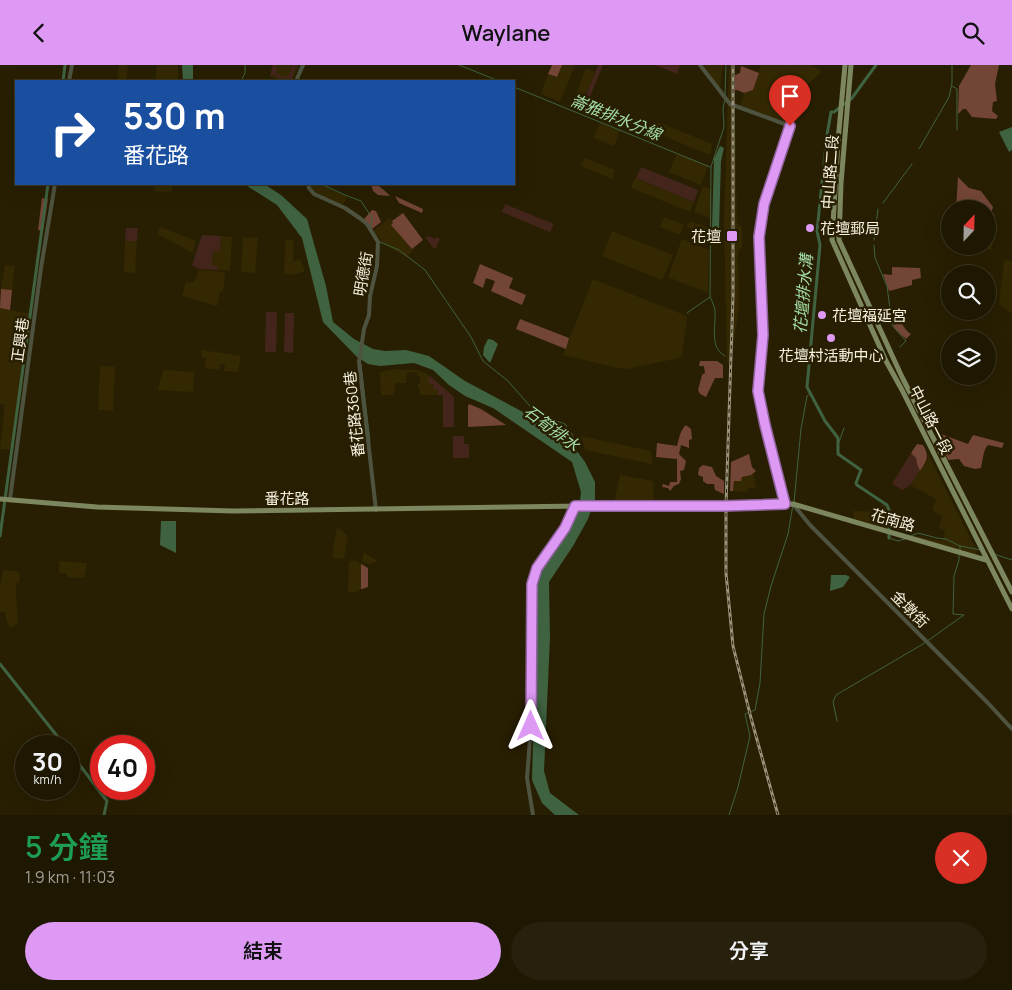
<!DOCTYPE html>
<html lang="zh-TW">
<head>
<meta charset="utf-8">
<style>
  body { margin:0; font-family:Manrope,"Noto Sans TC",sans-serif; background:#26200c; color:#f1f3f6; height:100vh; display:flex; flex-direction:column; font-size:19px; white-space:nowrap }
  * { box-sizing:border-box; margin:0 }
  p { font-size:16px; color:#a19f99 }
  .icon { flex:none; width:28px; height:28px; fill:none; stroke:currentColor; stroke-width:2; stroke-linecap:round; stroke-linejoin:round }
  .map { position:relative; height:750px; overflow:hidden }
  .sheet { display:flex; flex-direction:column; background:#1e1702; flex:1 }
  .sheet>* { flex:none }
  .banner { position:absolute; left:15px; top:15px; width:500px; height:105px; border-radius:0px; box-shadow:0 5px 20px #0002,0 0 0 1px #3c3624; background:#1a4fa0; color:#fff; overflow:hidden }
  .needle { width:32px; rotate:22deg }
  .tools { position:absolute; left:941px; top:135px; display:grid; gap:10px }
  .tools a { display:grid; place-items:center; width:55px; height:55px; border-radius:50%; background:#1e1702; box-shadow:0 5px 20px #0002,0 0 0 1px #3c3624; font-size:25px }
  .speed { position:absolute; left:15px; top:670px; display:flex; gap:10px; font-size:25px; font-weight:700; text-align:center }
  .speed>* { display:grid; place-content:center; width:65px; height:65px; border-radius:50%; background:#1e1702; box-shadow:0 5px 20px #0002,0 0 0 1px #3c3624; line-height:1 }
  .speed small { font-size:12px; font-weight:400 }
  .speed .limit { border:8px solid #d22; background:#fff; color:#111 }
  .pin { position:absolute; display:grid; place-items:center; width:42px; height:42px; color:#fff; margin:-51px -21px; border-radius:50% 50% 50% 0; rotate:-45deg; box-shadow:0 0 5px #0007 }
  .pin .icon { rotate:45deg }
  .me { position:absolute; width:55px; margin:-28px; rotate:0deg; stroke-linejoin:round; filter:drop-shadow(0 0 4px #0008) }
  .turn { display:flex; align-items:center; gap:18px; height:105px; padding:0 25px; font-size:22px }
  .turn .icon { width:65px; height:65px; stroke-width:2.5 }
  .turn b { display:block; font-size:35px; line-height:42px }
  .round { display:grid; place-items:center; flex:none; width:52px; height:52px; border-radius:26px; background:#26200c }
  .headline { display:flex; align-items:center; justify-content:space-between; height:85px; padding:0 25px }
  h1 { font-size:30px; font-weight:600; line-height:38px; color:#1e9e55 }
  .primary-button { display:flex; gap:10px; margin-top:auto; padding:10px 25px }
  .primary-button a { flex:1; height:58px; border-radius:30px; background:#dd99f3; color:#111; font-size:20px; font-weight:600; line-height:58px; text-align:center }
  .primary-button a+a { background:#26200c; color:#f1f3f6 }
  header { display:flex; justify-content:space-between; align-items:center; height:65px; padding:0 25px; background:#dd99f3; color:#111; font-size:22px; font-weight:600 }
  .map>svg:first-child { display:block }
  .built { fill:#332801 }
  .green { fill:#43251c }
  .forest { fill:#724536 }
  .water { fill:#3f6241 }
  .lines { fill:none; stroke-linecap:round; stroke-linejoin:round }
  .stream { stroke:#3f6241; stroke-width:1 }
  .canal { stroke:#3f6241; stroke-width:3 }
  .minor { stroke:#4e5340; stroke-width:4 }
  .major { stroke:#7c865f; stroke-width:5 }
  .rail-casing { stroke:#99927c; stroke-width:3 }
  .rail { stroke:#281f02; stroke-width:1; stroke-dasharray:4; stroke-linecap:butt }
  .route-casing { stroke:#90639e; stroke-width:12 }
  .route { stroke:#dd99f3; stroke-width:9 }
  .poi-dot { fill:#dd99f3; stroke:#281f02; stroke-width:2 }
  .labels { text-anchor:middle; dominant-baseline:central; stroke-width:5; stroke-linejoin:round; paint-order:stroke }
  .street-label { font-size:15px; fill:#f6f1e0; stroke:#281f02 }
  .poi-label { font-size:15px; fill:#f6f1e0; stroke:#281f02; text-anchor:start }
  .water-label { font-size:16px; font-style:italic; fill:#a3dea6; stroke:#281f02 }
</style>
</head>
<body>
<header><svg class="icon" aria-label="back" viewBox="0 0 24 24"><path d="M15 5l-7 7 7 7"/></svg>Waylane<svg class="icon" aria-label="search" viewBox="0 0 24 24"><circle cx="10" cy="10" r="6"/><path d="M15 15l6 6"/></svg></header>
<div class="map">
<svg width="1012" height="750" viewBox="0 0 1012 750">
  <rect width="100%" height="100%" fill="#281f02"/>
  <path class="built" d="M119,0H128L126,16H117Z
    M157,0H178V16H155Z
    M273,0H299L292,16H278L270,11Z
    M562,0H575L560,37L541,29L548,9L556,12Z
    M703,0H723L720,24Z
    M729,0H734L737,158L742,162V182L738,186L739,243L731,297H727L724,157Z
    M761,0H810L822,6L804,23L800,30L792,58L789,59L740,41L744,28L753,25Z
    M586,3L595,7L580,45L571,42Z
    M658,57L712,79L710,90L654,67Z
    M600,58L620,66L614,81L593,73Z
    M677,89L708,101L701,120L669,107Z
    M585,93L615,105L612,114L581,101Z
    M635,113L694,137L690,147L631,123Z
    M155,119H173L171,128L154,126Z
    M310,119L323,120L348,132L341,142L321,133L309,123Z
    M703,121L711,124L710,153L694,147Z
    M664,152L684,160L680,170L660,162Z
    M390,153L393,158L391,160L412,184V187L406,192L384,179L373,166Z
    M690,156L709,163L708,170L687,162Z
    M160,162L196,176L193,188L157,169Z
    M988,162L993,168L992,184L990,185L984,181H988Z
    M612,166L673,190L662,215L602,191Z
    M221,171L232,172L230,206L217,205L218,201L212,200L213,185H220Z
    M243,172L258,173L255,208L241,207Z
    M286,174L294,175L293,196L300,195L305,206L293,210L284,209Z
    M682,174L709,185L708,228L668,212Z
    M125,176H137L135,208L124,207Z
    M1004,195L1012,196V249L999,239Z
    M5,200L15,201L12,225L1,224Z
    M199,205L225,207L223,227H220L217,241L182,231L186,217L194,218Z
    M593,214L687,251L682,291L679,293L627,304L613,302L563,290Z
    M0,243L31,249L21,316L19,322L20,330L12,385L0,384L5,340L0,339Z
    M202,285L241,291L238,307L224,306L225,299H220L219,305L205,303L206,293L201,292Z
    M100,301L115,302L113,346L98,345Z
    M395,304L419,305L430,311L429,317L438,325V330H420V324H418V319H420V311L417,310V307H407L406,318H395L394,330H381L380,307Z
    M163,305L194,307L193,327L158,325Z
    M581,371L651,386L652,399L585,385Z
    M928,389L977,486L975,490L917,473L918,471L940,476L943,475L945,466L939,463L942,451L932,445L936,434L910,420L928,394Z
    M753,408L756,423H748L747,427L733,426L734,416Z
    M620,410L653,416L654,438H614Z
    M883,439L890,446L889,465L854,454L853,446L884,447V445L880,442Z
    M337,462L348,471L344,494L332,493Z
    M364,486L366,489L378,496L370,499L362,497Z
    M59,496L87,498L84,513L68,512L66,508H59Z
    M349,496H357L361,499V524L353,528L348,527Z
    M3,505L17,506V508L20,509L19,518H16V525L18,559L11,562H9L4,547H0V522Z"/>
  <path class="green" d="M273,0H276V4L278,9L283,12L289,10L293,0H296L291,16H288L289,13L279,14L274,9L273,12L270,11Z
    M598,0H603L584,47L580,45Z
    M655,0H680L677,9Z
    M641,102L698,125L694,137L636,113Z
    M505,139L554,159L550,167L502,147Z
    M126,163H138L137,176H125Z
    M202,170L221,171L220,186H213L212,200L218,201L217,205L199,204L192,200Z
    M428,171L435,174L436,172L440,174L436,183H433L426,173Z
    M266,247H277L276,287H265Z
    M285,248H294L293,288L284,287Z
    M430,311L454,332V362H443V330H438V325L433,324V319H430L428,315Z
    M453,371H464V379H469V393H453Z
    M911,388L916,393L917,399L920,406L910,420L903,425L892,419Z"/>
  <path class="forest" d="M552,0H562L557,12L548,9Z
    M971,0H999L995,19L997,36L993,37L992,46L998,51L996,54L972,52L966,44H963L958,49L959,21Z
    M741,1L759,8L753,25L744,28L737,25H735V10L740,8Z
    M958,112L969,123L981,126L993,142L991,148L995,151L993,168L988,162V144H956Z
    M371,119C379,119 385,126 390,131L378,130L373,126Z
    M395,131L423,144L422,148L399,138Z
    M42,133L48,134L43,166L38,165Z
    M372,145L376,146L381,157L372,164L364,154Z
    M403,148L423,175L412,184L391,160L393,158L392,156Z
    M480,199L513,213L509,223L526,230L522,240L491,226L495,216L486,213L483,223L473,218Z
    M892,202L920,203L921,213L912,215V220L889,226L883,209L892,210Z
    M1,224L12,225L10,245L0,243Z
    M893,250C901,254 903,264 911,269L906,274L894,263L892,252Z
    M520,254L569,273L566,284L516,264Z
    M700,296H717L723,300V313H715L706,332L700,329L698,325L702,310L705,308L704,301H699Z
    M469,339L481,344L506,360L468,362V341Z
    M686,360L691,364L692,374L689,375V383L681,380L679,389L686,396L684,405L680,406L681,414L679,419L674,421L670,426L668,423L662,422L663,419L669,421L670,417H677V394L656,392L657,378L677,381C679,374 680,365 686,360Z
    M941,369L968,379L973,370L1004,378L1002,383L988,380C983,385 983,395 981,403L975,404L964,401L959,394L948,395L937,370Z
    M917,379L923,380C930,392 927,395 920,406L917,399L916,393L911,388Z
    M749,389L752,402L756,406L751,410L742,412L741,416H734L733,426H730L731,397Z
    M703,400L712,402L716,411L724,416V429L715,425L714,419H707L703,416V412L698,410L699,403Z
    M361,499L368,503V522L362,524H361Z"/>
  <path class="water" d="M182,0H193V16H183Z
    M1012,62V85L1009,87L999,67Z
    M720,81L724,83L721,96L719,165L715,167H713L712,162L714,94Z
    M244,119H264L281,130L307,154L326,221L333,257L354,274L373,284L385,286L406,285L429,291L465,316L521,346L574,382L585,397L595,417V434L588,454L573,481L549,517L550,573L544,706L550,728L579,750H555L542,738L532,715L534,643L532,516L549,490L560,477L580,436L581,427L572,397L493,343L465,331L449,320L433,305L414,298L380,301L368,299L357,292L323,257L302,173L277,140Z
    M488,274L493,275L498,279L490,298L483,290L484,282Z
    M161,456H176V488L160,480Z
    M831,510H846L850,512L843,522L830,526Z"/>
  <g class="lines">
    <path class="stream" d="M459,0L499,16
      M241,16L245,8V0
      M952,21L957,24V65
      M514,22L710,102
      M725,30L726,0
      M919,84L949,32L952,18V0
      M321,119L345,130L361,136L372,153L371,161
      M883,138L912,99
      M874,175L878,144
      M380,177L399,185L425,205L471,272L483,296L508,316L537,349L565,359L572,369L576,384
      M874,180L875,193L887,221L892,260L906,276L900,282
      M710,232C712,236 715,242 715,247C716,261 709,283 725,291
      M687,248L710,232L711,102L724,62L723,43L725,34
      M361,299L370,376
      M839,377L844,363
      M794,437L801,364L807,331L810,329
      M911,471L918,468L937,473L946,474L960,481L981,485
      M889,473L898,476L905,474
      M960,485V481
      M994,489L1012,495
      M837,656L833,637L836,630L923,579L964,550L953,549L954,511L959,495V489
      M729,750L738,722L750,671L745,649L755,645L760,618L764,549L771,521L788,469L793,440"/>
    <path class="canal" d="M876,0L852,33L834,47H831L827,70L817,166L820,180L807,322L825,356L838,373V389L861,405L856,418L857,420L887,440L889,445V473
      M63,16L65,0
      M0,471L48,119
      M0,599L65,681
      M69,686L107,736L104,750"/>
    <path class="minor" d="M700,0L730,39L790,61L763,139L759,172L763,270L759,326L765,360L785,439
      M69,16L72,0
      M296,16L303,0
      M308,119L309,123L314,129L345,143L361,154L367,159L378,177L377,201L370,231L369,250L364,264L359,297L376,445
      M10,434L41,203L55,119
      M793,439L810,460L987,637L1012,664
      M533,750L527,713L531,661V522L537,503L565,463L575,441"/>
    <path class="major" d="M845,0L838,76L832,175L886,296L902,325L1012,544
      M851,0L841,118L839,175L902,312L1012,527
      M0,434L97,442L233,446L655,440L793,439L986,495"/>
    <g class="rail-casing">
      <path id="rail" d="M733,0V231L726,440V508L733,581L751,653L778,750"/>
    </g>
    <use href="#rail" class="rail"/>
  </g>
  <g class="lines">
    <g class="route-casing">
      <path id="route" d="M531,661L532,519L537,503L565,463L575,441H724L785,439L765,360L758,326L763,270L759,172L764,139L790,61"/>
    </g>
    <use href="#route" class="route"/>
  </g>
  <g class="poi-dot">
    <circle cx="810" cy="163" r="5"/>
    <rect x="726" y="165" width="12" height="12" rx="2.5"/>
    <circle cx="822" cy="250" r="5"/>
    <circle cx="831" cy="273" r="5"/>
  </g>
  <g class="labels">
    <g class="street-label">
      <text transform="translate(830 107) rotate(-86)">中山路二段</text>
      <text transform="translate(363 209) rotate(-80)">明德街</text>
      <text transform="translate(20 275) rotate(-82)">正興巷</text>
      <text transform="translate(354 349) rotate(-96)">番花路360巷</text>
      <text transform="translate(931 355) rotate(63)">中山路一段</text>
      <text x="287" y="433">番花路</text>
      <text transform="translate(893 455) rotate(16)">花南路</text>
      <text transform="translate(910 544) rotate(45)">金墩街</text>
    </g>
    <g class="poi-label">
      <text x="820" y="163">花壇郵局</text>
      <text x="721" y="171" text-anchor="end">花壇</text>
      <text x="832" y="250">花壇福延宮</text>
      <text x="831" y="290" text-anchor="middle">花壇村活動中心</text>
    </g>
    <g class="water-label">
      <text transform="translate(616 52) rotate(22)">崙雅排水分線</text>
      <text transform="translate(803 229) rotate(-85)">花壇排水溝</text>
      <text transform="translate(552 363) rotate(37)">石筍排水</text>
    </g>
  </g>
</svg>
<div class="tools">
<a><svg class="needle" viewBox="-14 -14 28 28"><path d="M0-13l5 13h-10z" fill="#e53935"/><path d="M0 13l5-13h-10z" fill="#a19f99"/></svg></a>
<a><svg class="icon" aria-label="search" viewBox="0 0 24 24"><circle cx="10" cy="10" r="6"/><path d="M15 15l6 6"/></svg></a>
<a><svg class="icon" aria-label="layers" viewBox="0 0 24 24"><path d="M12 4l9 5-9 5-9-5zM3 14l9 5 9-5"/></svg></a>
</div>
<div class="speed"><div>30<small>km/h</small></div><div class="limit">40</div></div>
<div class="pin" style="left:790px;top:61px;background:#d93025"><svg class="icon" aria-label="arrive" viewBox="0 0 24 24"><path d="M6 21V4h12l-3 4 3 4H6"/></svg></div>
<svg class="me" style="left:531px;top:661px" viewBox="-20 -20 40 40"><path d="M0-17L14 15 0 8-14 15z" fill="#dd99f3" stroke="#fff" stroke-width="4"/></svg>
<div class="banner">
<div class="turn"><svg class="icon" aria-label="right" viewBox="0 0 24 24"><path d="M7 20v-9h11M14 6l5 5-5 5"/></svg><div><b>530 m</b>番花路</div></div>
</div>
</div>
<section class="sheet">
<div class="headline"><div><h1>5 分鐘</h1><p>1.9 km · 11:03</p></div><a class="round" style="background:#d93025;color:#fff"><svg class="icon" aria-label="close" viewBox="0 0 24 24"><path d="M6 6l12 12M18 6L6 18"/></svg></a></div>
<div class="primary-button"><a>結束</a><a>分享</a></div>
</section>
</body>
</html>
